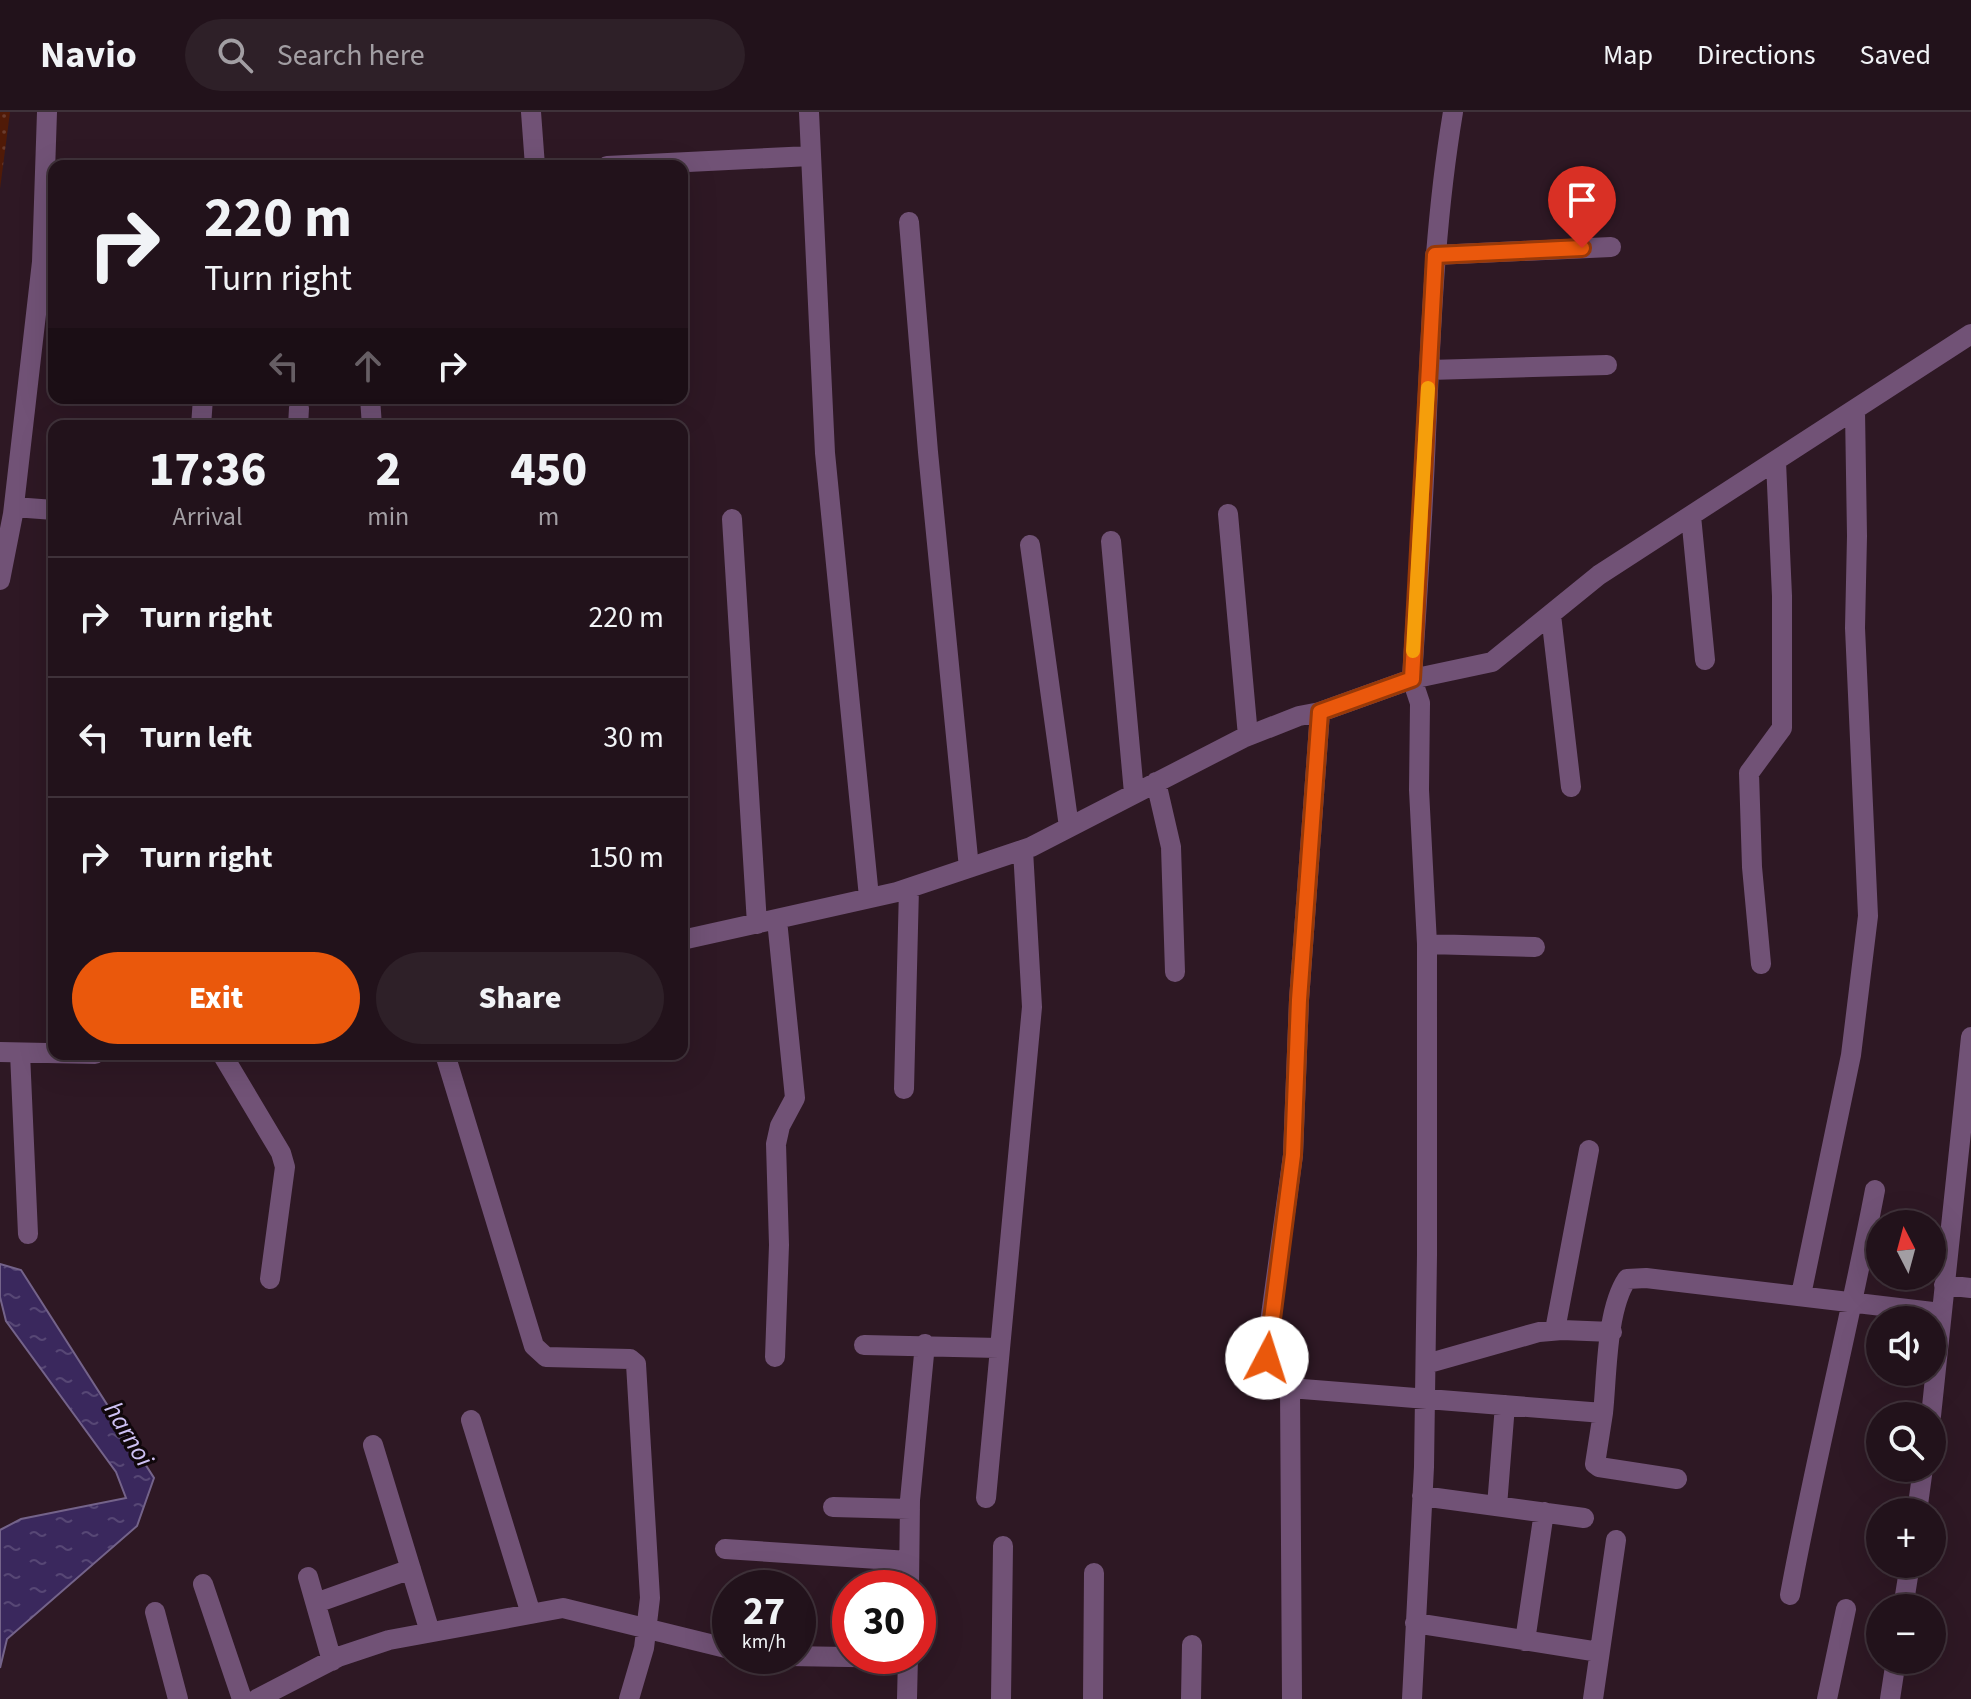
<!DOCTYPE html>
<html lang="en">
<head>
<meta charset="utf-8">
<style>
  body { margin:0; font-family:"Source Sans 3",sans-serif; background:#2e2028; color:#f1f3f6; height:100vh; display:flex; flex-direction:column; font-size:30px; white-space:nowrap }
  * { box-sizing:border-box; margin:0 }
  p { font-size:26px; color:#a29ea3 }
  .icon { flex:none; width:44px; height:44px; fill:none; stroke:currentColor; stroke-width:2; stroke-linecap:round; stroke-linejoin:round }
  .map { position:relative; flex:1; overflow:hidden }
  .side { position:absolute; left:48px; top:308px; width:640px; height:640px; display:flex; flex-direction:column; background:#22121b; border-radius:16px; box-shadow:0 8px 32px #0002,0 0 0 2px #3f323a }
  .side>* { flex:none }
  .top-card { position:absolute; left:48px; top:48px; width:640px; height:244px; border-radius:16px; box-shadow:0 8px 32px #0002,0 0 0 2px #3f323a; background:#22121b; color:#f1f3f6; overflow:hidden }
  .needle { width:52px; rotate:354deg }
  .fabs { position:absolute; left:1866px; top:1098px; display:grid; gap:16px }
  .fabs a { display:grid; place-items:center; width:80px; height:80px; border-radius:50%; background:#22121b; box-shadow:0 8px 32px #0002,0 0 0 2px #3f323a; font-size:40px }
  .speed { position:absolute; left:712px; top:1458px; display:flex; gap:16px; font-size:40px; font-weight:700; text-align:center }
  .speed>* { display:grid; place-content:center; width:104px; height:104px; border-radius:50%; background:#22121b; box-shadow:0 8px 32px #0002,0 0 0 2px #3f323a; line-height:1 }
  .speed small { font-size:20px; font-weight:400 }
  .speed .limit { border:12px solid #d22; background:#fff; color:#111 }
  .pin { position:absolute; display:grid; place-items:center; width:68px; height:68px; color:#fff; margin:-82px -34px; border-radius:50% 50% 50% 0; rotate:-45deg; box-shadow:0 0 8px #0007 }
  .pin .icon { rotate:45deg }
  .me { position:absolute; width:88px; margin:-44px; rotate:5deg; stroke-linejoin:round; filter:drop-shadow(0 0 6px #0008) }
  .turn { display:flex; align-items:center; gap:28px; height:168px; padding:0 24px; font-size:36px }
  .turn .icon { width:104px; height:104px; stroke-width:2.5 }
  .turn b { display:block; font-size:56px; line-height:68px }
  .lanes { display:flex; align-items:center; height:76px; padding:0 24px; background:#0003; justify-content:center; gap:40px; direction:ltr }
  .lanes .off { opacity:.35 }
  .eta { display:flex; justify-content:space-evenly; align-items:center; height:136px; text-align:center }
  .eta b { font-size:48px; font-weight:800; line-height:56px }
  .cta { display:flex; gap:16px; margin-top:auto; padding:16px 24px }
  .cta a { flex:1; height:92px; border-radius:48px; background:#ea580c; color:#fff; font-size:32px; font-weight:800; line-height:92px; text-align:center }
  .cta a+a { background:#2e2028; color:#f1f3f6 }
  ul { padding:0; list-style:none }
  li { display:flex; align-items:center; gap:24px; height:120px; padding:0 24px; border-top:2px solid #3f323a }
  li div { flex:1 }
  li b { display:block; font-size:30px }
  li em { font-style:normal }
  header { display:flex; align-items:center; gap:48px; box-sizing:border-box; height:112px; padding:0 40px; background:#22121b; border-bottom:2px solid #3f323a }
  header strong { font-size:38px }
  nav { display:flex; gap:44px; margin-inline-start:auto; font-size:28px }
  .search { width:560px; height:72px; background:#2e2028; display:flex; align-items:center; gap:20px; box-sizing:border-box; padding:0 28px; border-radius:44px; color:#a29ea3; font-size:30px }
  .map>svg:first-child { display:block }
  .green { fill:url(#green-dots) }
  .water { fill:url(#water-ripples); stroke:#74638a; stroke-width:2 }
  .lines { fill:none; stroke-linecap:round; stroke-linejoin:round }
  .minor { stroke:#715276; stroke-width:20 }
  .route-casing { stroke:#983908; stroke-width:20 }
  .route { stroke:#ea580c; stroke-width:14 }
  .slow { stroke:#f59e0b; stroke-width:14 }
  .labels { text-anchor:middle; dominant-baseline:central; stroke-width:6; stroke-linejoin:round; paint-order:stroke }
  .water-label { font-size:26px; font-style:italic; fill:#cec1f4; stroke:#10070b }
</style>
</head>
<body>
<header>
<strong>Navio</strong>
<div class="search"><svg class="icon" aria-label="search" viewBox="0 0 24 24"><circle cx="10" cy="10" r="6"/><path d="M15 15l6 6"/></svg>Search here</div>
<nav><a>Map</a><a>Directions</a><a>Saved</a></nav>
</header>
<div class="map">
<svg width="1971" height="1587" viewBox="0 0 1971 1587">
  <defs>
    <pattern id="green-dots" width="8" height="8" patternUnits="userSpaceOnUse" patternTransform="scale(2)"><rect width="8" height="8" fill="#501a07"/><path d="M2 2h.1M6 6h.1" fill="none" stroke="#6a3b2c" stroke-width="1.8" stroke-linecap="round"/></pattern>
    <pattern id="water-ripples" width="26" height="14" patternUnits="userSpaceOnUse" patternTransform="scale(2)"><rect width="26" height="14" fill="#3a285d"/><path d="M2 4q2-2 4 0t4 0M15 11q2-2 4 0t4 0" fill="none" stroke="#574775"/></pattern>
  </defs>
  <rect width="100%" height="100%" fill="#2e1824"/>
  <path class="green" d="M0,0H10L0,77Z"/>
  <path class="water" d="M0,1152L21,1158L154,1366L137,1414L7,1527L0,1556V1418L21,1407L126,1386L116,1360L6,1209L0,1185Z"/>
  <g class="lines">
    <path class="minor" d="M531,0L535,54
      M809,0L825,341L869,785
      M607,54L810,44
      M909,110L928,340L969,756
      M1435,143L1611,135
      M1429,258L1607,253
      M370,286L372,314
      M201,314L203,286
      M298,314L299,296
      M14,395L54,398
      M1228,402L1248,624
      M1691,404L1705,548
      M732,407L757,812
      M1111,429L1134,681
      M1030,433L1069,715
      M0,468L13,402L42,150L47,0
      M1551,503L1571,675
      M1320,600L1299,888L1293,1043L1271,1203L1265,1268L1267,1272L1290,1276L1603,1301L1595,1352L1599,1355L1677,1367
      M1156,670L1171,735L1175,860
      M682,828L897,780L1031,735L1243,626L1299,604L1320,600L1412,567L1492,550L1599,463L1971,222
      M1427,832L1535,835
      M1761,852L1752,755L1749,661L1782,616V484L1776,350
      M0,940L95,942
      M20,941L28,1122
      M222,942L281,1041L285,1055L270,1167
      M445,942L534,1234L546,1245L630,1247L636,1252L650,1486L644,1536L629,1587
      M904,977L909,776
      M1944,1173L1971,1176
      M1801,1183L1851,943L1868,804L1855,516L1857,424L1855,299
      M1555,1218L1589,1038
      M864,1233L999,1236
      M775,1245L779,1133L776,1032L780,1014L795,986L777,808
      M1426,1252L1539,1220L1562,1218L1612,1220
      M1290,1276L1292,1587
      M1603,1301C1607,1264 1606,1198 1627,1167L1646,1166L1941,1201
      M1931,1304L1971,925
      M471,1308L531,1502
      M373,1333L430,1520
      M1422,1384L1584,1406
      M986,1386L1032,895L1023,738
      M1497,1394L1505,1293
      M833,1395L910,1397
      M1917,1400L1923,1356
      M725,1437L909,1449
      M308,1465L332,1549
      M203,1472L242,1587
      M909,1476L910,1388L925,1232
      M1790,1483C1815,1347 1849,1214 1875,1078
      M316,1491L411,1457
      M1903,1496L1910,1452
      M155,1500L178,1587
      M1415,1511L1599,1540
      M1525,1529L1544,1400
      M788,1544L908,1546
      M257,1587L338,1545L389,1528L563,1496L730,1537
      M907,1587L908,1544
      M1001,1587L1003,1434
      M1093,1587L1094,1461
      M1191,1587L1192,1533
      M1412,1587L1424,1355L1427,1143V832L1419,678L1420,591L1412,567C1417,485 1423,404 1426,322C1431,214 1435,107 1453,0
      M1593,1587L1616,1428
      M1827,1587L1846,1497
      M1890,1587L1896,1548"/>
  </g>
  <g class="lines">
    <g class="route-casing">
      <path id="route" d="M1267,1246L1293,1043L1299,888L1320,600L1412,567L1435,143L1582,136"/>
    </g>
    <use href="#route" class="route"/>
    <path class="slow" d="M1413,539L1428,276"/>
  </g>
  <g class="labels">
    <g class="water-label">
      <text transform="translate(129 1322) rotate(59)">harnoi</text>
    </g>
  </g>
</svg>
<div class="fabs">
<a><svg class="needle" viewBox="-14 -14 28 28"><path d="M0-13l5 13h-10z" fill="#e53935"/><path d="M0 13l5-13h-10z" fill="#a29ea3"/></svg></a>
<a><svg class="icon" aria-label="sound" viewBox="0 0 24 24"><path d="M4 9h4l5-4v14l-5-4H4zM17 9q2 3 0 6"/></svg></a>
<a><svg class="icon" aria-label="search" viewBox="0 0 24 24"><circle cx="10" cy="10" r="6"/><path d="M15 15l6 6"/></svg></a>
<a>+</a>
<a>−</a>
</div>
<div class="speed"><div>27<small>km/h</small></div><div class="limit">30</div></div>
<div class="pin" style="left:1582px;top:136px;background:#d93025"><svg class="icon" aria-label="arrive" viewBox="0 0 24 24"><path d="M6 21V4h12l-3 4 3 4H6"/></svg></div>
<svg class="me" style="left:1267px;top:1246px" viewBox="-20 -20 40 40"><circle r="19" fill="#fff"/><path d="M0-13L10 11 0 6-10 11z" fill="#ea580c"/></svg>
<div class="top-card">
<div class="turn"><svg class="icon" aria-label="right" viewBox="0 0 24 24"><path d="M7 20v-9h11M14 6l5 5-5 5"/></svg><div><b>220 m</b>Turn right</div></div>
<div class="lanes"><svg class="icon off" aria-label="left" viewBox="0 0 24 24"><path d="M17 20v-9H6M10 6l-5 5 5 5"/></svg><svg class="icon off" aria-label="ahead" viewBox="0 0 24 24"><path d="M12 20V5M6 11l6-6 6 6"/></svg><svg class="icon" aria-label="right" viewBox="0 0 24 24"><path d="M7 20v-9h11M14 6l5 5-5 5"/></svg></div>
</div>
<section class="side">
<div class="eta">
<div><b>17:36</b><p>Arrival</p></div>
<div><b>2</b><p>min</p></div>
<div><b>450</b><p>m</p></div>
</div>
<ul>
<li><svg class="icon" aria-label="right" viewBox="0 0 24 24"><path d="M7 20v-9h11M14 6l5 5-5 5"/></svg><div><b>Turn right</b></div><em>220 m</em></li>
<li><svg class="icon" aria-label="left" viewBox="0 0 24 24"><path d="M17 20v-9H6M10 6l-5 5 5 5"/></svg><div><b>Turn left</b></div><em>30 m</em></li>
<li><svg class="icon" aria-label="right" viewBox="0 0 24 24"><path d="M7 20v-9h11M14 6l5 5-5 5"/></svg><div><b>Turn right</b></div><em>150 m</em></li>
</ul>
<div class="cta"><a>Exit</a><a>Share</a></div>
</section>
</div>
</body>
</html>
